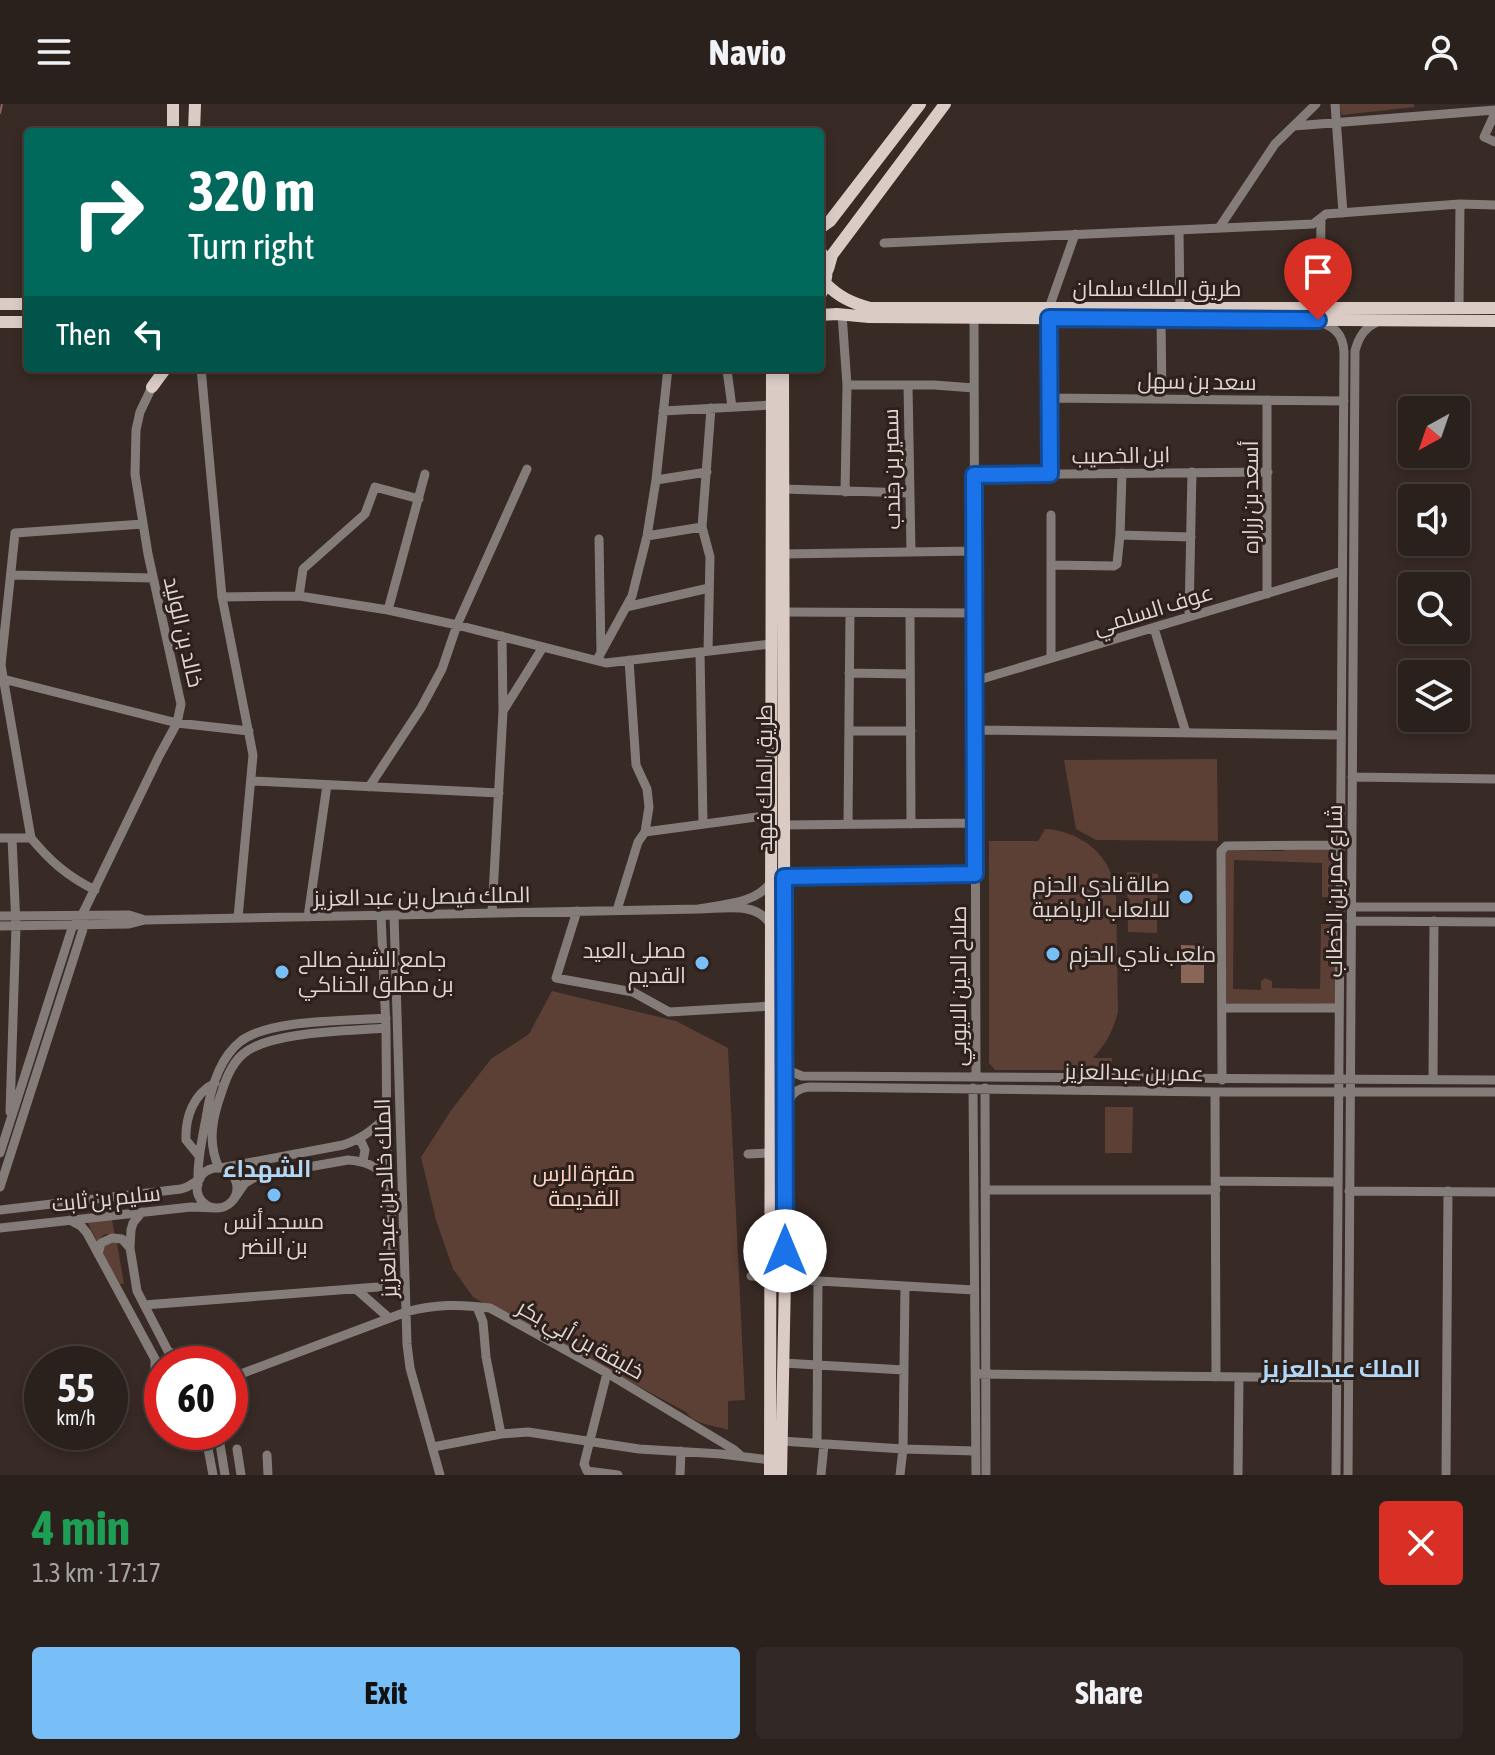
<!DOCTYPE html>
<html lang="en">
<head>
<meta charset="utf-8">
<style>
  body { margin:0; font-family:"Asap Condensed",Cairo,sans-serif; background:#322825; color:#f1f3f6; height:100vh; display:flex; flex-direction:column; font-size:30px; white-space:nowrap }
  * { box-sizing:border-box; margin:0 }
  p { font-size:26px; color:#a5a3a3 }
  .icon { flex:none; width:44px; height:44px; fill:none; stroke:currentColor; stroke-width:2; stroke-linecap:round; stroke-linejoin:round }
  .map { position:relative; height:1371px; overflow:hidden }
  .drawer { display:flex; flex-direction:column; background:#2a201c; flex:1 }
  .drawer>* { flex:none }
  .guide { position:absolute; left:24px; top:24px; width:800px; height:244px; border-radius:8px; box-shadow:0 4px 12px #0003,0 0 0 2px #463e3b; background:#00695c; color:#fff; overflow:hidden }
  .needle { width:52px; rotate:220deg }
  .controls { position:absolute; left:1398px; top:292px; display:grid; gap:16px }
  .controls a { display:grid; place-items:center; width:72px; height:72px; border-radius:8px; background:#2a201c; box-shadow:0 4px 12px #0003,0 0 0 2px #463e3b; font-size:40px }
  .speed { position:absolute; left:24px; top:1242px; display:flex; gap:16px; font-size:40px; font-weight:700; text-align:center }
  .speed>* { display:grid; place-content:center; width:104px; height:104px; border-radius:50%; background:#2a201c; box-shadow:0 4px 12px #0003,0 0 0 2px #463e3b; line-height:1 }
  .speed small { font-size:20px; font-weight:400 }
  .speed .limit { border:12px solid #d22; background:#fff; color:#111 }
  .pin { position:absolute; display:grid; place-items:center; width:68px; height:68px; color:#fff; margin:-82px -34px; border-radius:50% 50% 50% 0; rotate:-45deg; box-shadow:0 0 8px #0007 }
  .pin .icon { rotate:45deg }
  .me { position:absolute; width:88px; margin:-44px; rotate:0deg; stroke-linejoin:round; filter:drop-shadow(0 0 6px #0008) }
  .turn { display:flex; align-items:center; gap:28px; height:168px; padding:0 32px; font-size:36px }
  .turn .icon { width:104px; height:104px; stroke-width:2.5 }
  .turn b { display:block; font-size:56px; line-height:68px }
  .then { display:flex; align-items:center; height:76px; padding:0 32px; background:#0003; gap:16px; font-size:30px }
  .round { display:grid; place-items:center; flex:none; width:84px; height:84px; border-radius:8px; background:#322825 }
  .head { display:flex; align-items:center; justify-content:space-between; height:136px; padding:0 32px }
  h1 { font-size:48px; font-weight:700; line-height:60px; color:#1e9e55 }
  .button { display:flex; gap:16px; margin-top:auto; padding:16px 32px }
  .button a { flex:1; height:92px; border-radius:8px; background:#78bff7; color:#111; font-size:32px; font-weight:700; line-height:92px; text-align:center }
  .button a+a { background:#322825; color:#f1f3f6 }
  header { display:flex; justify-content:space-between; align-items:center; height:104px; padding:0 32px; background:#2a201c; font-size:36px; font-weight:700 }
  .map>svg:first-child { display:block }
  .green { fill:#5c3f35 }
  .water { fill:#8a6659 }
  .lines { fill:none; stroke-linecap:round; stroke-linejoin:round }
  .stream { stroke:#8a6659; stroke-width:2 }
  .minor { stroke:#847c79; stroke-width:9 }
  .major { stroke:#dacbc5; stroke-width:12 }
  .route-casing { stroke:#114b97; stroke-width:20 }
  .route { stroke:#1a73e8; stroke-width:14 }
  .poi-dot { fill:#78bff7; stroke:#2e211c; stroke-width:3 }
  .labels { text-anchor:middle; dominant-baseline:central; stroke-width:6; stroke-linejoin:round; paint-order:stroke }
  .street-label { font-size:22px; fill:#dfd6d3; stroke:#2e211c }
  .poi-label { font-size:22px; fill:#dfd6d3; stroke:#2e211c; text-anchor:end }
  .park-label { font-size:22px; fill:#fed7c8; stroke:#2e211c }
  .neighbourhood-label { font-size:24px; font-weight:bold; fill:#b1d7f7; stroke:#2e211c }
</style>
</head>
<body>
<header><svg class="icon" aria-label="menu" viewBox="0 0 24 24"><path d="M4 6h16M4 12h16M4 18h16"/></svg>Navio<svg class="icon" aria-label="person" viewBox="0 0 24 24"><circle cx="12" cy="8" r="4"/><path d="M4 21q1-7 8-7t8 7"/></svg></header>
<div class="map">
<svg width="1495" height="1371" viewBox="0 0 1495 1371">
  <rect width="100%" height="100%" fill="#382a25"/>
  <path class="green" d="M1338,0H1413L1415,3L1342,11Z
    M1217,655L1218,737L1096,736L1076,725L1064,656Z
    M1045,725C1071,726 1098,741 1109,765C1113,773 1114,783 1116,791L1118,908C1113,927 1106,940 1093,954H1112V966H995L989,959V737H1038Z
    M1286,744L1333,745L1332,793H1322V759L1234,756L1233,885L1261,886V877L1265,874L1272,877V884L1320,885L1321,820H1336L1335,900L1221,899L1222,747H1284Z
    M1127,768L1158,770L1157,829L1128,828Z
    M552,887L676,917L728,944L745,1296L728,1297V1326C714,1321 694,1321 686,1308L473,1193L453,1165L436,1116L421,1053L452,1005L491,955L529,930Z
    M1105,1003H1133L1132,1049H1105Z
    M112,1115L115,1133L112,1130H105L97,1137L87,1117Z
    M107,1138L117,1139L124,1180H120L100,1145Z"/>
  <path class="water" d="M1181,841L1204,842V879H1181Z"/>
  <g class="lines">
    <path class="stream" d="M0,9L2,0"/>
    <path class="minor" d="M1335,0L1343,109
      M1495,9L1484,33L1495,38
      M1294,22L1495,6
      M1219,124L1275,40L1316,0
      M1179,126L1180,204
      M884,139L1313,120L1326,110L1460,100L1495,101
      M1049,204L1075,130
      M1320,204L1321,114
      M1459,204L1460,100
      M842,210L847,281L845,388
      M974,214L976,973
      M1049,214L1050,370
      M1161,215L1162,295
      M1321,218C1336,224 1343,231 1344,248L1336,1371
      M201,264L222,493L253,651L238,814
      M727,266L732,303
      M847,281H934L974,284
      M908,281L911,448
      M1050,294L1344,297
      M1267,296V490
      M663,307L771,301
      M1122,369L1120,431L1191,433
      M974,371L1268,368
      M656,376L707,368
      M783,385L910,389
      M1051,411V554
      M647,432L702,423
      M599,435L601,548
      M783,450L974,447
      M1051,461L1114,462L1117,460L1120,431
      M11,471L153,474
      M299,492L303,465L365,410L375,383L419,395
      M222,493L299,492L388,506L457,521L606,559L771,540
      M626,503L709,484
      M388,506L425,370
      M783,508L975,509
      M910,509L911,720
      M1189,513L1192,368
      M1154,524L1186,629
      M502,532L503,607
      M708,547L710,453L702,423L711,304
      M700,548L703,720
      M597,556L632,492L647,432L656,376L668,264
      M849,569L910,570
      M3,575L177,619L249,627
      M975,577L1342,467
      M975,626L1341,631
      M849,627H911
      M1352,673L1495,675
      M252,677L499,689
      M369,683L421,604L442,565L457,521L527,365
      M848,720L850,509
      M784,721L975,719
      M645,728L771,711
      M0,734H31C50,757 67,772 95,786
      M31,734L1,561L15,429L143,420
      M784,773L975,770
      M1351,803H1495
      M617,806L638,738L645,728L649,703L647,685L636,661L629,556
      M577,807L556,874L633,888L669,908L771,902
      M492,809L503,607L543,543
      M394,811L407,1240L410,1264L440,1371
      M0,812L129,811L142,815
      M308,813L327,681
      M1351,817L1495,818
      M770,820C756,797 723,805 699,805C724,800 756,800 771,778
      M0,822L129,820L145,816L699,805
      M1222,904H1339
      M784,960L792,968L802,972L1495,976
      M1433,975L1434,817
      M1222,976L1221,747L1226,742L1340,741
      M973,984L976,1371
      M985,984L986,1371
      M1215,988L1216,1273
      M786,1003C790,991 796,984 810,983L1215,988H1495
      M10,1008L16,822L12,734
      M360,1035L365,1046L363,1057
      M0,1049L72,824L82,811L159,652L177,619L181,600L148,450L135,370L136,326L140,308L152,283
      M748,1050L770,1049
      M199,1052L186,1036C185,1014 193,990 215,979
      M219,1064C209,1042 211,1022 218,999C224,981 229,962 243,950C269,927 351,927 386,924
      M221,1064L343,1041C361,1035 372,1027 386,1013
      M197 1084a20 20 0 1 1 40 0a20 20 0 1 1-40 0Z
      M1215,1077L1338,1078
      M198,1081C197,1058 202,1036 206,1014C210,987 219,954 241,937C271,915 348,917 386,914
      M0,1083L83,825V815
      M985,1086H1216
      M1349,1087L1495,1088
      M234,1095L245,1079L257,1072L348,1056C365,1057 376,1062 388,1074
      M0,1106L181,1085L187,1083L200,1075
      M142,1108L133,1119L131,1126L130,1144L137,1187L168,1247L175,1251L195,1252
      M70,1116L81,1122L87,1129L155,1255L162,1265
      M0,1124L191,1103L216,1104
      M98,1150L101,1139L112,1134L122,1135L130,1144
      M751,1172L770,1173
      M785,1175L974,1186
      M356,1185L389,1214
      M144,1201L378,1183C386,1182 390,1179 393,1171L391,1099L387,1061L386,924L381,811
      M477,1203L483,1218L486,1253L501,1330
      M155,1255V1289H162
      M783,1259L904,1266
      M184,1260C194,1250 205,1250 215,1260
      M607,1269L584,1360L587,1367L618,1371
      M980,1270L1341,1274
      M230,1274L406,1208C435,1200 460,1200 490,1204L607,1269L733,1345L741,1352
      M205,1328L213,1371
      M218,1328L225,1371
      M781,1337L903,1345L975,1347
      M817,1339L818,1177
      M433,1343L501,1330L528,1328L639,1345L721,1350L770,1356
      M237,1345L241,1371
      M267,1351L268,1371
      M680,1371L681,1347
      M821,1371L824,1340
      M900,1371L903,1345L905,1182
      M1238,1371L1239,1273
      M1348,1371L1355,247C1359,232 1365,223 1379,217
      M1446,1371L1448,1087"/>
    <path class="major" d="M173,28V0
      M194,28L195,0
      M820,124L830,117L920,0
      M820,147C831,161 827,177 820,192
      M828,165L832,151L945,0
      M826,180C839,193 852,199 870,204H1495
      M0,200H28
      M820,211L837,210L869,213L1495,217
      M0,218H28
      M152,283L166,264
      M770,1371L772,264
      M781,1371L785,1175L783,264"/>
  </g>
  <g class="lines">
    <g class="route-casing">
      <path id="route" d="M785,1147L784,773L975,770L974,371L1050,370L1049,214L1318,216"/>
    </g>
    <use href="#route" class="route"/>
  </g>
  <g class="poi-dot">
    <circle cx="1186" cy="793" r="8"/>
    <circle cx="1053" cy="850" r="8"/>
    <circle cx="702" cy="859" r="8"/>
    <circle cx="282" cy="868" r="8"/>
    <circle cx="274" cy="1091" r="8"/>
  </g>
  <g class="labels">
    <g class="street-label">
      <text x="1157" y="184">طريق الملك سلمان</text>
      <text transform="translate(1197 277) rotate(1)">سعد بن سهل</text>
      <text transform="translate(1121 351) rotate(-1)">ابن الخصيب</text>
      <text transform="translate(891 365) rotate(-91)">سمير بن جندب</text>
      <text transform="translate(1250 393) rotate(-90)">أسعد بن زراره</text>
      <text transform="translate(1153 505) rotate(-17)">عوف السلمي</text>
      <text transform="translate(184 528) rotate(77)">خالد بن الوليد</text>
      <text transform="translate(764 674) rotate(-90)">طريق الملك فهد</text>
      <text transform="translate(1334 787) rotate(-90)">شارع عمر بن الخطاب</text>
      <text transform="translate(422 792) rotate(-1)">الملك فيصل بن عبد العزيز</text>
      <text transform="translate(958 882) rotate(-90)">صلاح الدين الايوبي</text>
      <text transform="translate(1134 968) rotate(1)">عمر بن عبدالعزيز</text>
      <text transform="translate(106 1094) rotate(-6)">سليم بن ثابت</text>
      <text transform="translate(385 1094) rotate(-92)">الملك خالد بن عبد العزيز</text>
      <text transform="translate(581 1235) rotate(29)">خليفة بن أبي بكر</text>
    </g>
    <g class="poi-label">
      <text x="1170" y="780">صالة نادي الحزم<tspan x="1170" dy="25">للالعاب الرياضية</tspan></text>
      <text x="686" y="846">مصلى العيد<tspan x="686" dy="25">القديم</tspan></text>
      <text x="1069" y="850" text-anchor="start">ملعب نادي الحزم</text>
      <text x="298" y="855" text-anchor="start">جامع الشيخ صالح<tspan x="298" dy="25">بن مطلق الحناكي</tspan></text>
      <text x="274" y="1117" text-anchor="middle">مسجد أنس<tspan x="274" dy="25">بن النضر</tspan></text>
    </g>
    <g class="park-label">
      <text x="584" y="1069">مقبرة الرس<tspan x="584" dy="25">القديمة</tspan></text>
    </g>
    <g class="neighbourhood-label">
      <text x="267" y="1064">الشهداء</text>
      <text x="1341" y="1264">الملك عبدالعزيز</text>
    </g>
  </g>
</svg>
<div class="controls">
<a><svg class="needle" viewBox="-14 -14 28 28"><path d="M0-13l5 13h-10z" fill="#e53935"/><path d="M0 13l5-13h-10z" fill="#a5a3a3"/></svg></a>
<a><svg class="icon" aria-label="sound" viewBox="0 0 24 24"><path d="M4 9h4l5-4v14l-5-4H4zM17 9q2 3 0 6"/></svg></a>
<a><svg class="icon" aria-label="search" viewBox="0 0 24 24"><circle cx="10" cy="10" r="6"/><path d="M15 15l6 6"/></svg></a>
<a><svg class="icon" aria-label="layers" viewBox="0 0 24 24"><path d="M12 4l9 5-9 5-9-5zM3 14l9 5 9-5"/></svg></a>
</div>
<div class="speed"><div>55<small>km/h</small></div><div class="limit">60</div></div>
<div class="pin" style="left:1318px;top:216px;background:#d93025"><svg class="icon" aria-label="arrive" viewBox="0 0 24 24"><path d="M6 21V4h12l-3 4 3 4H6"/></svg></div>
<svg class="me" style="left:785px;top:1147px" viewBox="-20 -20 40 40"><circle r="19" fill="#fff"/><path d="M0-13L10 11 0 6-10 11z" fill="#1a73e8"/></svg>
<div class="guide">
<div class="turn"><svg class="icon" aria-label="right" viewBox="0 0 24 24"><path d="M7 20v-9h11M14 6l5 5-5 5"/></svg><div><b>320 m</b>Turn right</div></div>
<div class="then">Then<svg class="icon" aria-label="left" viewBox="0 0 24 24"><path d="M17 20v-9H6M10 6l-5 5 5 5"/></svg></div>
</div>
</div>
<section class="drawer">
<div class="head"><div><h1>4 min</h1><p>1.3 km · 17:17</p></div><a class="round" style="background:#d93025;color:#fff"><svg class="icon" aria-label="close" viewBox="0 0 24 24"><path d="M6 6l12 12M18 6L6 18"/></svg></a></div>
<div class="button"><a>Exit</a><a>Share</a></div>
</section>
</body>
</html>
